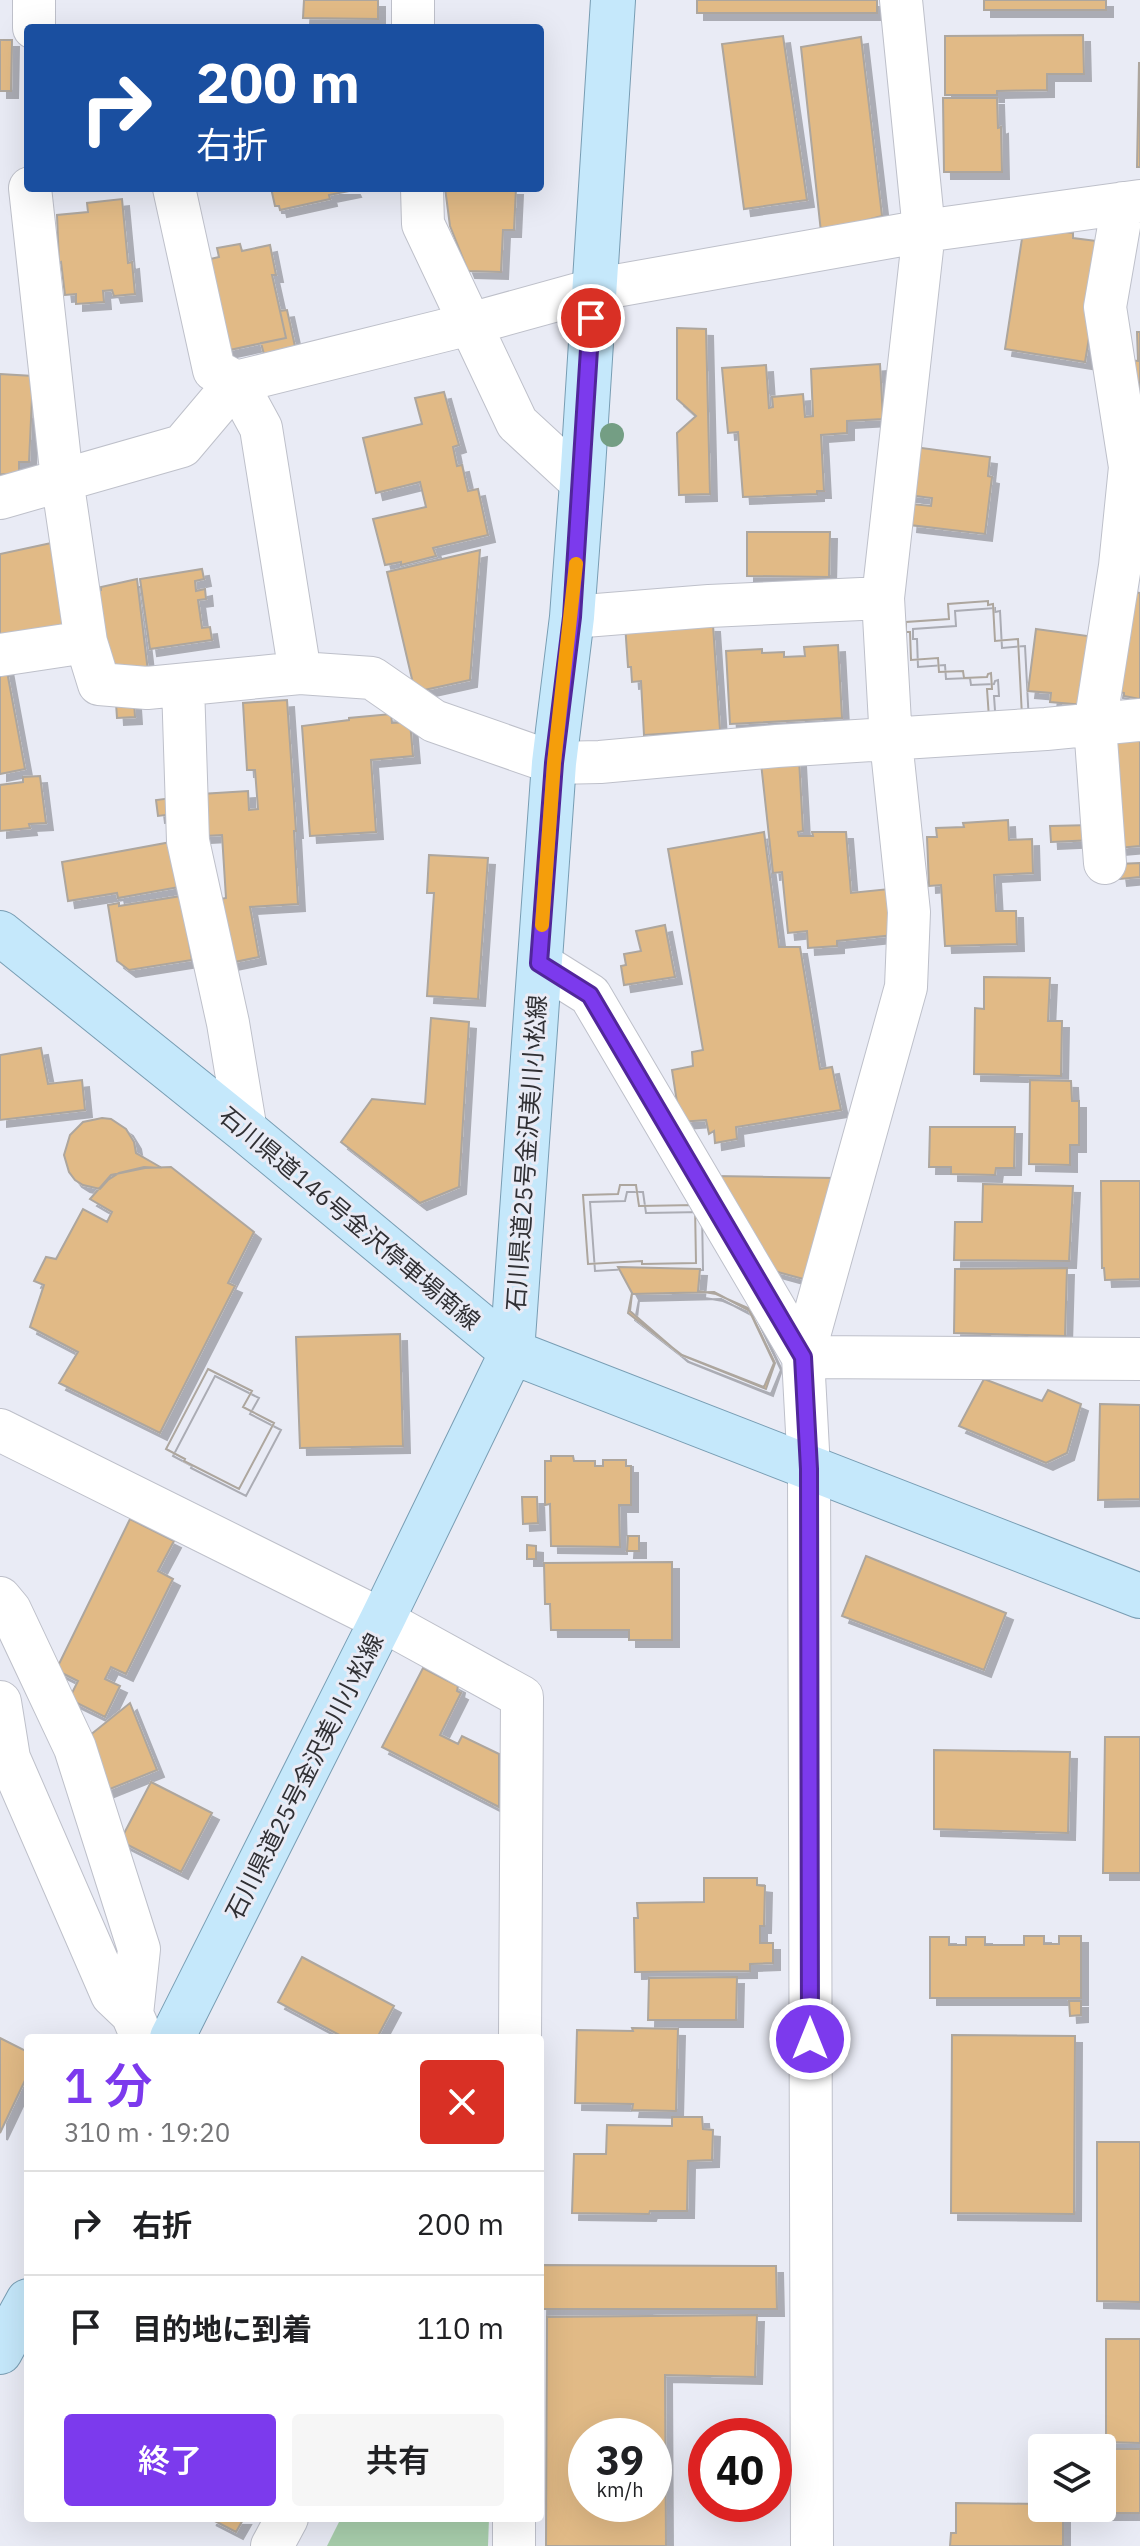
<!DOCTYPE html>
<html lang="ja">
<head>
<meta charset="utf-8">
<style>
  body { margin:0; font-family:"IBM Plex Sans","Noto Sans JP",sans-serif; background:#f6f6f6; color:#202124; height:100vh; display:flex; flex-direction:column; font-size:30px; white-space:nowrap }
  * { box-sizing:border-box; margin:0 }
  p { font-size:26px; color:#757577 }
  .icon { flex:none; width:44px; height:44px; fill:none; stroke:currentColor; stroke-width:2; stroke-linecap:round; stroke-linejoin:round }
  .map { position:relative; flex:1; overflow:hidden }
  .drawer { position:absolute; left:24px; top:2034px; width:520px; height:488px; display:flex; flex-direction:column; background:#fff; border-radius:8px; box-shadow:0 8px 32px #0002 }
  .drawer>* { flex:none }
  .banner { position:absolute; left:24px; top:24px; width:520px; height:168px; border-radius:8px; box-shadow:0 8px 32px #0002; background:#1a4fa0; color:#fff; overflow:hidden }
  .fabs { position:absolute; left:1028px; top:2434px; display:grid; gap:16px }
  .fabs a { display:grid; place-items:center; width:88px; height:88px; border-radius:8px; background:#fff; box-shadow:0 8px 32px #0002; font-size:40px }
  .speed { position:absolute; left:568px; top:2418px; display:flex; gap:16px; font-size:40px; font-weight:700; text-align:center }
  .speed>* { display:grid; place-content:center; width:104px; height:104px; border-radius:50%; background:#fff; box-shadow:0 8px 32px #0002; line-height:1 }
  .speed small { font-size:20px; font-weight:400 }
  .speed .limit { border:12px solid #d22; background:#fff; color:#111 }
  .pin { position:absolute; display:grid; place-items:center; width:68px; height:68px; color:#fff; margin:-34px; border:4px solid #fff; border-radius:50%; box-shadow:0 2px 8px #0007 }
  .me { position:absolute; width:88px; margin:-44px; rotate:0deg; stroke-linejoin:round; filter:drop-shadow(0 0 6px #0008) }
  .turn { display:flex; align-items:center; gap:28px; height:168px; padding:0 40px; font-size:36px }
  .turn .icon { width:104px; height:104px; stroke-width:2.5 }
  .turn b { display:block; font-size:56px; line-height:68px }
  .round { display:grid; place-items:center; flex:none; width:84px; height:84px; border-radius:8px; background:#f6f6f6 }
  .head { display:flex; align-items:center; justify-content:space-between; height:136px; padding:0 40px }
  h1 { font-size:48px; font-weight:600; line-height:60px; color:#7c3aed }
  .action { display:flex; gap:16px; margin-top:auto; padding:16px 40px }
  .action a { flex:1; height:92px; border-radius:8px; background:#7c3aed; color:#fff; font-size:32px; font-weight:600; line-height:92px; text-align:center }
  .action a+a { background:#f6f6f6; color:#202124 }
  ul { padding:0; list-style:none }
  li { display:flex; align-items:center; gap:24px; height:104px; padding:0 40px; border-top:2px solid #e0e0e0 }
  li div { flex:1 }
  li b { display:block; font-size:30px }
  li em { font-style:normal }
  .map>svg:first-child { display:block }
  .green { fill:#a8ceac }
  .building { fill:#e1ba86; stroke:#ada69e; stroke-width:2; fill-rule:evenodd; filter:url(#shadow) }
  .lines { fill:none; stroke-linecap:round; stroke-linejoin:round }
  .minor-casing { stroke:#bec0ca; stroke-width:44 }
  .major-casing { stroke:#789db3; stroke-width:46 }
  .minor { stroke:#fff; stroke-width:42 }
  .major { stroke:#c5e8fb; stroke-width:44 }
  .tree { fill:#749e84 }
  .route-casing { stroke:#51269a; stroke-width:20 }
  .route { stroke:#7c3aed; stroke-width:14 }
  .slow { stroke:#f59e0b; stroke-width:14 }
  .labels { text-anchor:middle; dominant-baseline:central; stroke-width:6; stroke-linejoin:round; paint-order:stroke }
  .street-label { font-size:24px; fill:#303034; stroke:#e9ebf5 }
</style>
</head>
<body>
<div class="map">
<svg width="1140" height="2546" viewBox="0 0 1140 2546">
  <defs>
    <filter id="shadow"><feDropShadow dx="7" dy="7" stdDeviation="0" flood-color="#0004"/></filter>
  </defs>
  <rect width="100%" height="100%" fill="#e9ebf5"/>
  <path class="green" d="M341,2518H489L488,2546H327Z"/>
  <path class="building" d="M304,0H378V19L303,18Z
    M697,0H877V13H697Z
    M984,0H1106V10H984Z
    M1083,35L1084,74H1047V90L997,91V95H945V36Z
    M783,36L807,200L744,209L722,44Z
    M861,37L882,216L821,232L801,47Z
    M0,40H12L11,91H0Z
    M1139,63H1140V167H1137Z
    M943,98H997L998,128L1001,127L1002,172H944Z
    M271,188H353L354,190L329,195L330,199L280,210L279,206H275Z
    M445,188H516L514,230H503L501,272L468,271L450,226Z
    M122,199L128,263L132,262L135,294L114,296L112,290L103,291L104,302L76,304V294L65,295L61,262L59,263L57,215L88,212L87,203Z
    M1039,229L1073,233V238L1105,242L1085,362L1005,349L1023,232Z
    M240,244L242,251L270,245L276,275H272L286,338L225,351L202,261L219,257L217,248Z
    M287,310L296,351L265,358L261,343L286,338L280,311Z
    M677,328L706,329L710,494L679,495L677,433L696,416L677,399Z
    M1137,332H1140V395L1129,360L1138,361Z
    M880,364L883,419L847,421V433L821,435L824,491H817V494L743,497L738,432L728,433L722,368L766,365L769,408L773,407L772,397L803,394L805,417L813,416L811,369Z
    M0,374L33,376L29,462H19V475L0,474Z
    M444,392L459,445L453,447L457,466L462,465L468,491L478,489L488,535L433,548L436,556L401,565V562L385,565L373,519L426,507L420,482L376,493L363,438L422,424L415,398Z
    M914,447L990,457L988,476L992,477L985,534L910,525L912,504L931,506L932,498L908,495Z
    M747,532H830L829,577L747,576Z
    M56,542L73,627L0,643V554Z
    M480,550L470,680L415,692L387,572Z
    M202,569L204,579L195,581L196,591L205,589L206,599L198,600L202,628L210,627L212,640L150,649L140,579Z
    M137,579L148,672L108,668L98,591L101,590V587Z
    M1130,591L1140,593V699L1124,696V693L1116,691Z
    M988,601V605L993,604L995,641L1018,639L1022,716L989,718L987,689H992L991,673L988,674L987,677L964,678L963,671L939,672L938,658L911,660L910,632H906V622L949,619L948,604Z
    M988,601V605L993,604L995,641L1018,639L1022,716L989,718L987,689H992L991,673L988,674L987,677L964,678L963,671L939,672L938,658L911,660L910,632H906V622L949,619L948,604Z
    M625,624L713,625L720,730L644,735L641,681L632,682L631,667H628Z
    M1036,629L1095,637L1085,705L1050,702L1051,693L1028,691Z
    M838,645L842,718L730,724L726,651L762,649V653L784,652V657L805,656L804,647Z
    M6,666L25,769L0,774V667Z
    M287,700L296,831H294L298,904L250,907L259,957L225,964L211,901L226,898L222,835L204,836L201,794L248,791L249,810L258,809L255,770H247L243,703Z
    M134,702L135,717L117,718L116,703Z
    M391,714L392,723L410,722L413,756L371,760L376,832L310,836L302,726L349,720V718Z
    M1140,737V846L1118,848L1108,741Z
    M799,759L803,831L798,832L799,836H813L812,832H846L851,893L889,889L894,935L837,941V946L808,948L807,931L788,933L782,872L773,873L761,763Z
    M40,776L46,823L29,824L30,828L0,831V785L23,782V777Z
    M172,798L174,814L158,816L156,800Z
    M1008,820L1009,840L1032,839L1033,873L994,875L996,911H1016L1017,944L945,946L941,885L929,886L927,837H937L936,828L964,827L963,823Z
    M1093,825L1094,840L1051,842L1050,826Z
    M764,832L779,947H800L820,1069L832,1067L841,1110L736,1127L737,1139L715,1143L714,1131L709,1134L706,1120L680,1122L672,1070L693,1066L692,1052L703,1050L668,849Z
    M171,842L179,887L118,898L117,893L68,901L62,862Z
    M429,855L488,858L478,999L427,996L434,893H427Z
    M1140,863V877L1120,879L1118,864Z
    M181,896L192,960L129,970L117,961L108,905L119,903V906Z
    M665,925L675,977L624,985L621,966L626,965L624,954L641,951L636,931Z
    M984,977L1050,978L1048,1021H1062L1061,1076L974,1074L975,1008L984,1009Z
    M431,1018L469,1022L459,1187L420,1203L341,1142L372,1099L425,1104Z
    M41,1048L48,1084L82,1080L85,1110L0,1120V1055Z
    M1030,1080L1071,1081L1072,1101H1079V1145H1070V1165L1029,1164Z
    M102,1118L111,1119L126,1129L134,1142L136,1153L162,1168L144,1167L119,1173L108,1180L100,1189L83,1185L75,1180L69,1172L64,1155L70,1135L83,1122Z
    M930,1127H1015L1014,1168H996L995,1175L951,1174V1167H929Z
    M171,1167L254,1232L228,1283L235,1286L160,1433L59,1383L78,1352L30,1327L44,1285L34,1281L46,1257L56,1259L83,1209L107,1222L112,1212L90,1199L111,1175L145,1168Z
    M713,1176L835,1178L807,1280L763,1268Z
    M1101,1181H1140V1279L1105,1280L1104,1268H1102Z
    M983,1184L1073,1186L1069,1261L954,1260L955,1222H982Z
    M620,1185H636L639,1206L695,1205L696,1263L642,1264V1261L588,1264L583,1195L618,1194Z
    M620,1185H636L639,1206L695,1205L696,1263L642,1264V1261L588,1264L583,1195L618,1194Z
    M618,1267L700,1269L698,1291L716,1294L748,1308L774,1363L764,1387L682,1355L628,1313L632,1293Z
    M1067,1268L1065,1336L954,1333L955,1269Z
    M714,1292L750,1311L775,1363L766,1389L681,1355L630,1311L632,1294Z
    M400,1334L403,1446L300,1448L296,1337Z
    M208,1369L252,1391L243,1407L274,1423L239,1489L184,1461L185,1459L166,1449Z
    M208,1369L252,1391L243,1407L274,1423L239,1489L184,1461L185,1459L166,1449Z
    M984,1379L1042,1401L1048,1390L1081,1404L1067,1453L1046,1463L959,1426Z
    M1100,1404L1140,1405V1499L1098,1500Z
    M551,1456H573L574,1461H595V1466H603V1460H626V1466H631V1505H619L620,1547L551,1546L550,1504L545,1505V1461H551Z
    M522,1497H537L538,1523L523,1524Z
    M130,1519L174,1541L158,1571L173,1579L126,1674L111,1667L105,1679L120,1686L105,1717L69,1699L78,1681L56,1670Z
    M628,1536H639V1551H627Z
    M527,1545L536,1546V1559H527Z
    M866,1556L1006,1613L984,1670L842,1616Z
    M672,1562V1640H629V1630H551L550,1604H545L544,1563Z
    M423,1668L458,1686L457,1691L461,1693L440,1735L458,1744L462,1736L499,1754V1807L382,1747Z
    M130,1703L157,1770L105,1791L84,1740Z
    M1105,1737H1140V1873H1103Z
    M934,1750L1070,1752L1068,1833L934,1829Z
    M151,1782L212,1813L181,1872L120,1841Z
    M704,1878H757V1885L765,1886L764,1926H760V1943H773V1963L750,1964V1971L635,1972L634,1918H638L637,1903L704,1902Z
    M1024,1936H1044V1944H1059V1936H1081V1998H930V1937H949V1945H966V1937H985V1945H1024Z
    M302,1957L394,2006L377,2038H345L278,2002Z
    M737,1977L736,2020H648L649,1978Z
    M1069,2001H1081V2015L1070,2016Z
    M632,2028L678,2029L676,2111L632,2110L633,2104L575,2103L577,2030L633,2031Z
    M952,2035L1075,2036L1074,2214L951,2213Z
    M0,2038L28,2052V2074L0,2133Z
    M672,2117H702L703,2129L713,2130L712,2160L688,2161L687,2211H650L649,2214L572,2213L574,2154H606L607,2125L672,2126Z
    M1097,2142H1140V2302L1097,2301Z
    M541,2265L776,2266L777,2309H540Z
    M757,2315L755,2377L665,2375L666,2546H546L547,2317ZM586,2436H654V2504H586Z
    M1106,2339H1140V2443L1106,2442Z
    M1102,2449H1140V2513H1098V2508H1102Z
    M956,2503L1042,2504V2508H1063V2546H950L951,2533H956Z
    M209,2518H244L236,2532Z"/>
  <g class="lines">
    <g class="minor-casing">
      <path id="minor" d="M413,0V28
        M34,28V0
        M30,188L62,479L86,642L99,684L147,688L300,673L372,678L434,721L554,763L600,762L777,746L1046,729L1140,720
        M174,188L214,370L236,382L261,428L300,673
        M422,188L423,224L517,423L582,483
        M0,498L182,446L236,382L470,324L593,290L924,231L1140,201
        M572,617L709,606L883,598
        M0,655L86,642
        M183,685L188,841L228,1023L246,1131
        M1105,863L1095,725L1120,566L1130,467L1105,307L1123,203
        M539,963L590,995L803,1357
        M803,1357L1140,1359
        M0,1430L382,1620L522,1697L520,2038
        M0,1598L10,1610L75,1748L139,1949L132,2014
        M0,1702L9,1758L112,1995L132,2014L138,2028
        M272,2546L287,2518
        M514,2546V2518
        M812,2546L809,1469L803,1357L906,987L909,912L891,741L883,598L924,231L901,0"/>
    </g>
    <g class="major-casing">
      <path id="major" d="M0,933L246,1131L512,1352L1140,1596
        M172,2038L382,1620L512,1352L554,763L572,617L582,483L613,0
        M0,2352L28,2301"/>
    </g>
    <use href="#minor" class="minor"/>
    <use href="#major" class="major"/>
  </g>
  <circle class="tree" cx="612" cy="435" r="12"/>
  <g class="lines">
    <g class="route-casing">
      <path id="route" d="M591,318L572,617L554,763L539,963L590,995L803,1357L809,1469L810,2039"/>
    </g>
    <use href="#route" class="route"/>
    <path class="slow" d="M542,925L554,763L576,564"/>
  </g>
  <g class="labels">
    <g class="street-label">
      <text transform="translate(526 1153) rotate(-86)">石川県道25号金沢美川小松線</text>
      <text transform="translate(350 1218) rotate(40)">石川県道146号金沢停車場南線</text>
      <text transform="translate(304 1776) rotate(-63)">石川県道25号金沢美川小松線</text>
    </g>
  </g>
</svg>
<div class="fabs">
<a><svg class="icon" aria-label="layers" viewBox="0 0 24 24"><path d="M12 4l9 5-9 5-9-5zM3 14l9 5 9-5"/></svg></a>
</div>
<div class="speed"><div>39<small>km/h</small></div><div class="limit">40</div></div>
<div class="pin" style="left:591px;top:318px;background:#d93025"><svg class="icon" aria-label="arrive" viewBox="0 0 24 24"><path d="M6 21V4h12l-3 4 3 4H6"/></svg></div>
<svg class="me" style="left:810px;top:2039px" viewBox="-20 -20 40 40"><circle r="17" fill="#7c3aed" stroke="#fff" stroke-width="3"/><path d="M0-11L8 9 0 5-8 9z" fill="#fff"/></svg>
<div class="banner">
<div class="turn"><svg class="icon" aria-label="right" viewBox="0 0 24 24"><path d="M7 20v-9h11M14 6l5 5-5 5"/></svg><div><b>200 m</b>右折</div></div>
</div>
<section class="drawer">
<div class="head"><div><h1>1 分</h1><p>310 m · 19:20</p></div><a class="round" style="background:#d93025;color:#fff"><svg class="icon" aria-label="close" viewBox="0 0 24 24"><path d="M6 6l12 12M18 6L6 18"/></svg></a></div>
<ul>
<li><svg class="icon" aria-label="right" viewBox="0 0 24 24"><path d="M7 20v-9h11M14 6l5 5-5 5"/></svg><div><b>右折</b></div><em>200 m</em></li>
<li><svg class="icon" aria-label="arrive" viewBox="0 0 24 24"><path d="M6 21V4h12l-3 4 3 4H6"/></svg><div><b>目的地に到着</b></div><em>110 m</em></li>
</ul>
<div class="action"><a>終了</a><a>共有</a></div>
</section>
</div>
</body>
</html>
